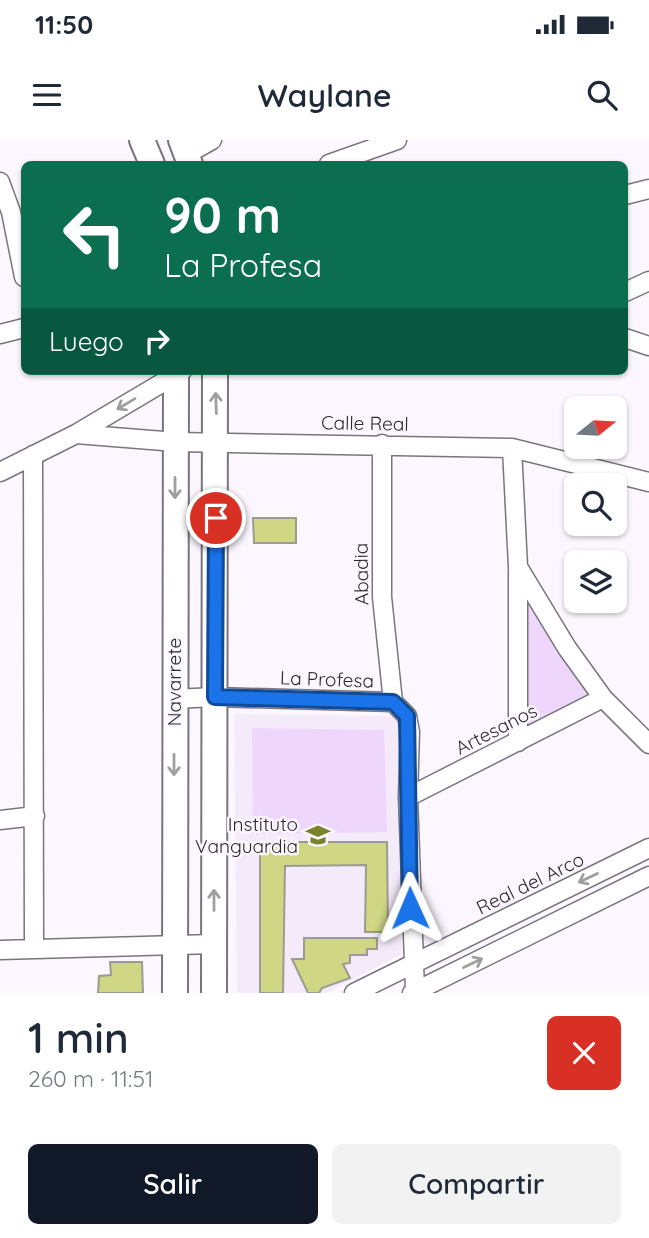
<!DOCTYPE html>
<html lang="es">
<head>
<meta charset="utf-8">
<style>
  body { margin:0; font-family:Quicksand,sans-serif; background:#f2f2f3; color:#1f2937; height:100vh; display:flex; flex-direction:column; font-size:26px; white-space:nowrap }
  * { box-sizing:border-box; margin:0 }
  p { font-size:23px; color:#747a83 }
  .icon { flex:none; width:38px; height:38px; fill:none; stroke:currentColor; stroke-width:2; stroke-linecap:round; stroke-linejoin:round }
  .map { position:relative; height:853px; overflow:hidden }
  .drawer { display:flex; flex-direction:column; background:#fff; flex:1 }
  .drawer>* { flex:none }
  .banner { position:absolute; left:21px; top:21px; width:607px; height:214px; border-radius:10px; box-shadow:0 2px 5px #0004; background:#0b6e4f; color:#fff; overflow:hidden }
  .needle { width:46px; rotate:72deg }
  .controls { position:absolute; left:564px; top:256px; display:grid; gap:14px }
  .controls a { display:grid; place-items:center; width:63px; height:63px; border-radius:10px; background:#fff; box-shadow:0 2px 5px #0004; font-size:35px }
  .pin { position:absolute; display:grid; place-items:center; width:60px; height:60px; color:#fff; margin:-30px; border:4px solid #fff; border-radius:50%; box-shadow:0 2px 7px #0007 }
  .me { position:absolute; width:77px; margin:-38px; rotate:359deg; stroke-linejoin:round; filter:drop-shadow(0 0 5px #0008) }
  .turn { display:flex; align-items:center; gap:24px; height:147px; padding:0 28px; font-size:32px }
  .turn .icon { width:91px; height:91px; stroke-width:2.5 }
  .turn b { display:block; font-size:49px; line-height:60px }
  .then { display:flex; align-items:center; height:66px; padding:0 28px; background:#0003; gap:14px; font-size:26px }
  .round { display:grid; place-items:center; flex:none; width:74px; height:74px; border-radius:10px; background:#f2f2f3 }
  .summary { display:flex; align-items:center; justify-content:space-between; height:119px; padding:0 28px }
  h1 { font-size:42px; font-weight:600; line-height:52px }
  .primary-button { display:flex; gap:14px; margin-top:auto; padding:14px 28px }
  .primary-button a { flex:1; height:80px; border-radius:10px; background:#111827; color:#fff; font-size:28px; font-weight:600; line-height:80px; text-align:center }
  .primary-button a+a { background:#f2f2f3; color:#1f2937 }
  .status { display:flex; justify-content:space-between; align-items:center; height:49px; padding:0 35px; background:#fff; direction:ltr }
  .status svg { height:19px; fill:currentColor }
  header { display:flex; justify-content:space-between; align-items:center; height:91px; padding:0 28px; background:#fff; font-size:32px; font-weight:600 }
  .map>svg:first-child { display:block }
  .built { fill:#f4eaf9 }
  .green { fill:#eed7fa }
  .building { fill:#cfd684; stroke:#9a9c92; stroke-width:2 }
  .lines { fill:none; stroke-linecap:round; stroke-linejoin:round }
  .street-casing { stroke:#7a757d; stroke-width:21 }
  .secondary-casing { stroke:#7a757d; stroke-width:28 }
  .street { stroke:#fff; stroke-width:18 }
  .secondary { stroke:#fff; stroke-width:24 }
  .oneway { stroke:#a09fa0 }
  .route-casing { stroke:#114b97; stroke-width:18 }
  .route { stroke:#1a73e8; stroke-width:12 }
  .labels { text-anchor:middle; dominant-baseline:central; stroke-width:5; stroke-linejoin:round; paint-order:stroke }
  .street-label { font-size:19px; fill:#2c292d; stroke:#fcf7ff }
  .poi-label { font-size:19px; fill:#2c292d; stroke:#fcf7ff; text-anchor:end }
</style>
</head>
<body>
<div class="status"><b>11:50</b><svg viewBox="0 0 49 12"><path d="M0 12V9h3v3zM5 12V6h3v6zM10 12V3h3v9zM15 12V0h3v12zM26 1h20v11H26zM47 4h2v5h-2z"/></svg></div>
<header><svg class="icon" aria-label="menu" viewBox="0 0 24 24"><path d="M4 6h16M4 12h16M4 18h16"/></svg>Waylane<svg class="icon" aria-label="search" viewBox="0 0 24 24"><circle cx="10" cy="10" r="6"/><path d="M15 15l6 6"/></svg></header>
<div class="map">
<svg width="649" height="853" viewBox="0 0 649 853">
  <rect width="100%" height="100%" fill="#fcf7ff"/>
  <path class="built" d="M234,574L398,576L402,814L326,853H237Z"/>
  <path class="green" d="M524,453L592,559L524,593Z
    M252,588L384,590L387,692L253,694Z"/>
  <path class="building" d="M253,378H296V403H254Z
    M260,702H387L388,792H365L366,725L285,726L283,853H260Z
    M304,798H377V809H367V815H350V823L343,824L350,838L322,848L319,853H308L292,819H304Z
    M110,822H142L143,853H98L99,836L111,835Z"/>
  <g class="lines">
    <g class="street-casing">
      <path id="street" d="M187,14L212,0
        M329,24L397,0
        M0,42L11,72L24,137
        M625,55L649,49
        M625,152L649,141
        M0,194L24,188
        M625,198L649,206
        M76,294L176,302L512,308L649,342
        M382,304V457L393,562
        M512,308L518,427L567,508L603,558L649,604
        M33,315L34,807
        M0,332L76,294L182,231
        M174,559L215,557L393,562L407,576L410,592L408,657L415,851
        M518,602V430
        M408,657L603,558
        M0,680L35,676
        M0,810L214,804
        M354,853L649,708
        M412,853L649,736"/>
    </g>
    <g class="secondary-casing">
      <path id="secondary" d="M142,0L152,24
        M181,0L190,24
        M175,853L176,231
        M214,853L215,231"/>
    </g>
    <use href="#street" class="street"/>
    <use href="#secondary" class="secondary"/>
  </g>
  <defs><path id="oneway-shaft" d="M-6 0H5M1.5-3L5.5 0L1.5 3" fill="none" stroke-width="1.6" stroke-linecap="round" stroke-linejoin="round" transform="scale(1.75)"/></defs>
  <g class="oneway">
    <use href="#oneway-shaft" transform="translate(216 263) rotate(-92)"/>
    <use href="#oneway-shaft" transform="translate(126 264) rotate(149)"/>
    <use href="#oneway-shaft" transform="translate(175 348) rotate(90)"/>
    <use href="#oneway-shaft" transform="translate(174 625) rotate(90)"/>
    <use href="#oneway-shaft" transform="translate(588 738) rotate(154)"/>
    <use href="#oneway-shaft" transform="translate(214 760) rotate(-90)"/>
    <use href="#oneway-shaft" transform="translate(473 823) rotate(-26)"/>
  </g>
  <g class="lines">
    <g class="route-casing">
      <path id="route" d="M216,378L215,557L393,562L407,576L410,768"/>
    </g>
    <use href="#route" class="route"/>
  </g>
  <defs>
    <g id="school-bare" transform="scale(1.89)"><path d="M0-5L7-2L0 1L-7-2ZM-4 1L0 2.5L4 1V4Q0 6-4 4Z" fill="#7c812b" stroke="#fcf7ff" stroke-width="2.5" paint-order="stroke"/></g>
  </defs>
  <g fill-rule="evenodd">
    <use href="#school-bare" x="318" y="695"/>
  </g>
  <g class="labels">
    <g class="street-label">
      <text transform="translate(365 283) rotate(1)">Calle Real</text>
      <text transform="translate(361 434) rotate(-91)">Abadia</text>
      <text transform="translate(327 539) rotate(2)">La Profesa</text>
      <text transform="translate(174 542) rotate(-90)">Navarrete</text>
      <text transform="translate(496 589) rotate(-27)">Artesanos</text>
      <text transform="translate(530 743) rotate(-26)">Real del Arco</text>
    </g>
    <g class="poi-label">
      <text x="298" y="684">Instituto<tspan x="298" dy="22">Vanguardia</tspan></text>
    </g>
  </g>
</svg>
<div class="controls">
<a><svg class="needle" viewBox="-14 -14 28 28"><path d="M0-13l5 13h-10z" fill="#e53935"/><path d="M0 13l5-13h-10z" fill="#747a83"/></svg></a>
<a><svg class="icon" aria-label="search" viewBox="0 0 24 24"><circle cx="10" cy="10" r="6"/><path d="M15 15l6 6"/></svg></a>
<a><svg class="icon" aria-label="layers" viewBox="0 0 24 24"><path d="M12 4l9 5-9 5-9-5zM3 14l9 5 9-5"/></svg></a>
</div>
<div class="pin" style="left:216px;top:378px;background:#d93025"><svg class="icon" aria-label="arrive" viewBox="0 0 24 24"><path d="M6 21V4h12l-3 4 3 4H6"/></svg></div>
<svg class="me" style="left:410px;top:768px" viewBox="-20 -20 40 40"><path d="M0-17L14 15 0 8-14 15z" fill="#1a73e8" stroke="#fff" stroke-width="4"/></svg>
<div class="banner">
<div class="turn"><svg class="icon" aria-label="left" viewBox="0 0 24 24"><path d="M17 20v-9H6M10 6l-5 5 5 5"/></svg><div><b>90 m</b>La Profesa</div></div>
<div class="then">Luego<svg class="icon" aria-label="right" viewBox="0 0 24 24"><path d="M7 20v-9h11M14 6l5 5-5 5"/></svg></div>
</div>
</div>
<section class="drawer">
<div class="summary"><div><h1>1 min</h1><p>260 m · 11:51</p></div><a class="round" style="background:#d93025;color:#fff"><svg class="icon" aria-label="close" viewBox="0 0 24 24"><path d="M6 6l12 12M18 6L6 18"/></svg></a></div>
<div class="primary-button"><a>Salir</a><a>Compartir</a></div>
</section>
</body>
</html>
